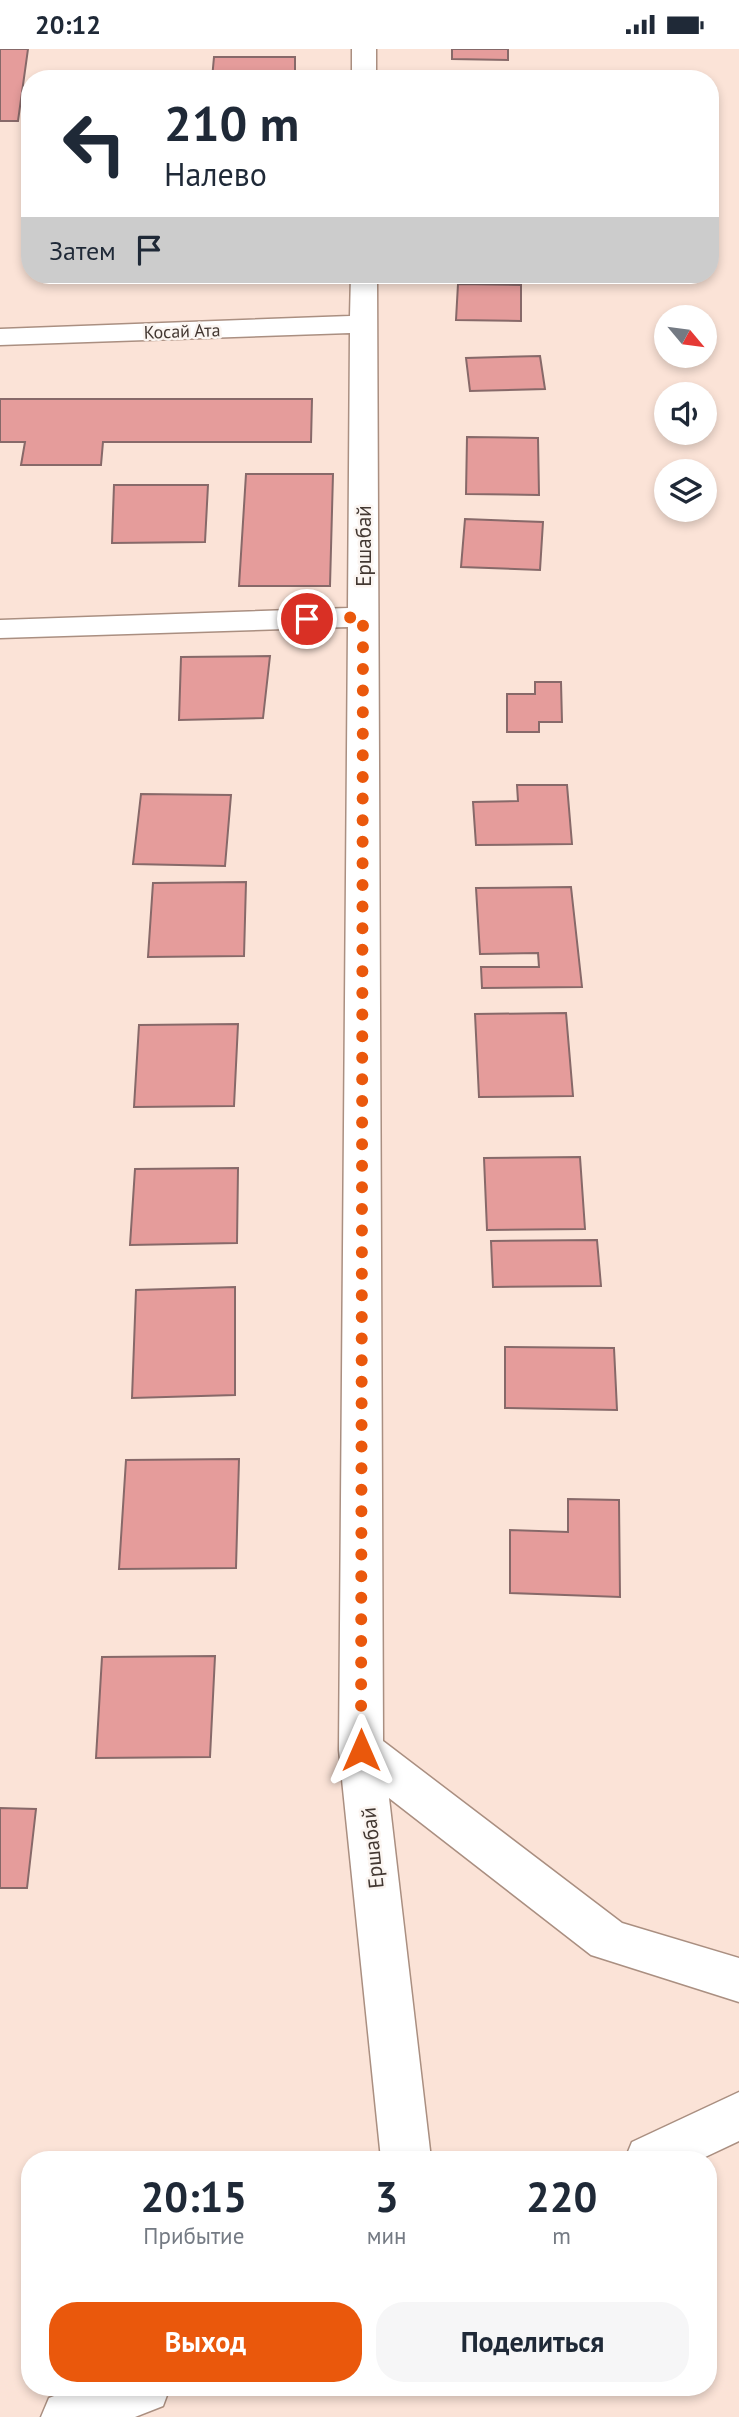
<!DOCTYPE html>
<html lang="ru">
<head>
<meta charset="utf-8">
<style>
  body { margin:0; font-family:"PT Sans",sans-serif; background:#f6f6f7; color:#1f2937; height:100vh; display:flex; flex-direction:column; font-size:26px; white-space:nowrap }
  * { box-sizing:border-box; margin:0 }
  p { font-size:23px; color:#747a83 }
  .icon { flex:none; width:38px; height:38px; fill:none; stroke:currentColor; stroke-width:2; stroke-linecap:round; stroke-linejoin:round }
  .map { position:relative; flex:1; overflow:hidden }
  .panel { position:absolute; left:21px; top:2102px; width:696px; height:245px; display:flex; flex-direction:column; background:#fff; border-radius:28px; box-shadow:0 4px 10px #0003 }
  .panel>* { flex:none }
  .top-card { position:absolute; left:21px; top:21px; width:698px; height:214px; border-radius:28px; box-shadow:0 4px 10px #0003; background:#fff; color:#1f2937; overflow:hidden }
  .needle { width:46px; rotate:119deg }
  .controls { position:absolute; left:654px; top:256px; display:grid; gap:14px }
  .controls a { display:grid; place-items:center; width:63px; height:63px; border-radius:50%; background:#fff; box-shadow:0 4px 10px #0003; font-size:35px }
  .pin { position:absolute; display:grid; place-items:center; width:60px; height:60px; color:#fff; margin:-30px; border:4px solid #fff; border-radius:50%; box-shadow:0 2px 7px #0007 }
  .me { position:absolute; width:77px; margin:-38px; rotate:0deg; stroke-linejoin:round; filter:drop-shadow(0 0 5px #0008) }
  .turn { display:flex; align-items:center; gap:24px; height:147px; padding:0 28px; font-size:32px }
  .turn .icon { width:91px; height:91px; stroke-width:2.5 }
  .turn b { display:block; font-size:49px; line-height:60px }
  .then { display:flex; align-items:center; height:66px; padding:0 28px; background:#0003; gap:14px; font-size:26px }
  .eta { display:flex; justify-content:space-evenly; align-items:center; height:119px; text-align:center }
  .eta b { font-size:42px; font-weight:600; line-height:49px }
  .cta { display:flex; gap:14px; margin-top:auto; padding:14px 28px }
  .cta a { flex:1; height:80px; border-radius:28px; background:#ea580c; color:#fff; font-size:28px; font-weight:600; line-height:80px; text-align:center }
  .cta a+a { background:#f6f6f7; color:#1f2937 }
  .status { display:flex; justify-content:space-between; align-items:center; height:49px; padding:0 35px; background:#fff; direction:ltr }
  .status svg { height:19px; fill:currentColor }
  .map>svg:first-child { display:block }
  .building { fill:#e59c9b; stroke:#876969; stroke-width:2 }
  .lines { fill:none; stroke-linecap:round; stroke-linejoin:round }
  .minor-casing { stroke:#aa8f81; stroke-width:3 }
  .minor { fill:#fff; fill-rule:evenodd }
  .route { stroke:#ea580c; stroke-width:12; stroke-dasharray:0 21.6 }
  .labels { text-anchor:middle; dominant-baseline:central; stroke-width:5; stroke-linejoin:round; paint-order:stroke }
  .far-street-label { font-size:18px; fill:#433832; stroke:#fbf5f1 }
  .street-label { font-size:21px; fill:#433832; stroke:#fbf5f1 }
</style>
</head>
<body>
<div class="status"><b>20:12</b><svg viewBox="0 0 49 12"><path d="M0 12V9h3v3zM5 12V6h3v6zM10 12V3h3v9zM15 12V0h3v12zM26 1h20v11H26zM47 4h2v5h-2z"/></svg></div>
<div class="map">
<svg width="739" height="2368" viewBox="0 0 739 2368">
  <rect width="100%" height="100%" fill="#fbe3d7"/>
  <path class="building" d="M0,0H28L18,72H0Z
    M452,0H508V11L452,10Z
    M214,8H295V30H212Z
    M458,235L521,236V272L456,271Z
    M540,307L545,340L470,342L466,309Z
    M0,350H312L311,393H103L101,416H21L25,393H0Z
    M467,388L538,389L539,446L466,445Z
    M246,425H333L330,537H239Z
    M114,436H208L205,493L112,494Z
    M465,470L543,473L540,521L461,518Z
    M270,607L263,669L179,671L181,608Z
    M535,633H561L562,673H539V683H507V645H535Z
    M517,736H567L572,795L476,796L473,753L518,752Z
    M141,745L231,746L225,817L133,815Z
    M246,833L244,907L148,908L153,834Z
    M571,838L582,938L482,939L481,918H539L538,904L480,905L476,839Z
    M566,964L573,1047L479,1048L475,965Z
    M238,975L234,1057L134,1058L139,976Z
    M580,1108L585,1180L487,1181L484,1109Z
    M238,1119L237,1194L130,1196L135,1120Z
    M597,1191L601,1237L493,1238L491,1192Z
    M235,1238V1346L132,1349L136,1241Z
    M505,1298L614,1299L617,1361L505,1359Z
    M239,1410L236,1519L119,1520L126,1411Z
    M568,1450L619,1451L620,1548L510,1544V1481L568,1483Z
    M215,1607L210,1708L96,1709L102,1608Z
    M0,1759L36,1760L27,1839H0Z"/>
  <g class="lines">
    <g class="minor-casing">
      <path id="minor" d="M352,0H376V30H352Z
        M351,226H377L383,1692L622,1874L739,1909V1953L591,1906L389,1749L431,2110H381L339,1701L348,578L0,589V571L348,559L350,284L0,296V280L350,267Z
        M739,2043V2092L701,2110H625L632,2093Z
        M77,2338H170L163,2357L135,2368H41L49,2349Z"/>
    </g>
    <use href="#minor" class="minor"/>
  </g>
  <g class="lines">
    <path class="route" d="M307,570L363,568L361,1701"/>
  </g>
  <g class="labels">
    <g class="far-street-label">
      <text transform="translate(182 282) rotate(-2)">Косай Ата</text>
    </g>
    <g class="street-label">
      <text transform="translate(363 497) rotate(-90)">Ершабай</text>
      <text transform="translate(372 1799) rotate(-96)">Ершабай</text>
    </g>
  </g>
</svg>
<div class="controls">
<a><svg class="needle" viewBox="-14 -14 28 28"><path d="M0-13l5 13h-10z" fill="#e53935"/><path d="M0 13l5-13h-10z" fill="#747a83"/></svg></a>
<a><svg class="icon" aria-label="sound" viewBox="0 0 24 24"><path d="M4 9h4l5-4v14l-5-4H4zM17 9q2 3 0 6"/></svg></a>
<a><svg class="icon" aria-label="layers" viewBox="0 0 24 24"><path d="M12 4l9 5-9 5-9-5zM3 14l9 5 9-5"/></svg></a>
</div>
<div class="pin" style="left:307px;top:570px;background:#d93025"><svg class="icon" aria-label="arrive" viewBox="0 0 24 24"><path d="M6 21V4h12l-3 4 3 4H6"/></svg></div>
<svg class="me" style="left:361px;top:1701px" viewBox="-20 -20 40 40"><path d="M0-17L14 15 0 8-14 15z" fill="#ea580c" stroke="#fff" stroke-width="4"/></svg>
<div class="top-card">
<div class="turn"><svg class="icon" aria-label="left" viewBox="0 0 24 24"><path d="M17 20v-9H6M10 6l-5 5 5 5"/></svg><div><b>210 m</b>Налево</div></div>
<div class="then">Затем<svg class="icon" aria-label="arrive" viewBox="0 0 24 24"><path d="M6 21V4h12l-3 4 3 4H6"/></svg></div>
</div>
<section class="panel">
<div class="eta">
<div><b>20:15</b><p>Прибытие</p></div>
<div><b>3</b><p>мин</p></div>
<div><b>220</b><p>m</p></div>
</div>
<div class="cta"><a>Выход</a><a>Поделиться</a></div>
</section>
</div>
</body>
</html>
